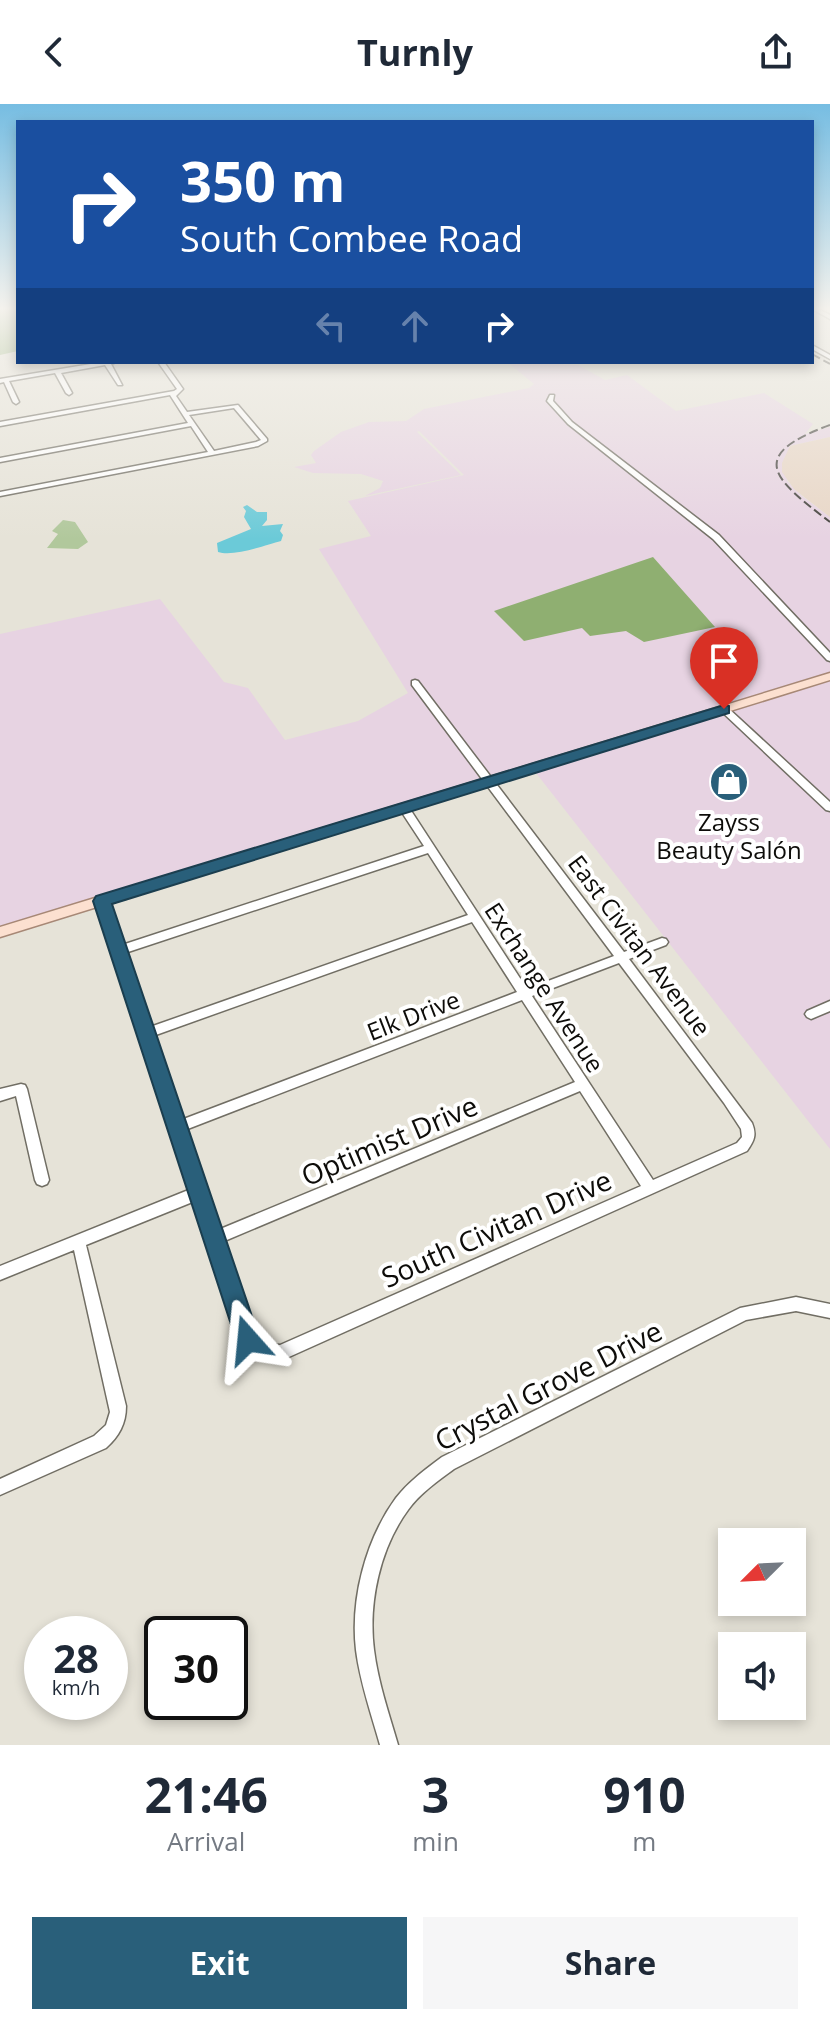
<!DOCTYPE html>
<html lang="en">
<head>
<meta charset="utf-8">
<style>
  body { margin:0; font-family:"Open Sans",sans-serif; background:#f6f6f7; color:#1f2937; height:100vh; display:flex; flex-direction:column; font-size:30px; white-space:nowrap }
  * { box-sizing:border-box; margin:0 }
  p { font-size:26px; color:#747a83 }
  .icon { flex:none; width:44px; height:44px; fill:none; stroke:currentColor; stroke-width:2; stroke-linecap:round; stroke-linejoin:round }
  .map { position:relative; height:1641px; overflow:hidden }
  .sheet { display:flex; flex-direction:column; background:#fff; flex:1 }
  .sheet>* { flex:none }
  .hud { position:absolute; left:16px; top:16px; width:798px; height:244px; border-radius:0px; box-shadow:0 4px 12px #0003; background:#1a4fa0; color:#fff; overflow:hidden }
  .needle { width:52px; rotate:246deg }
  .fabs { position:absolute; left:718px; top:1424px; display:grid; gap:16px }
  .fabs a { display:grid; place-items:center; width:88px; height:88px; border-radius:0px; background:#fff; box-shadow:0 4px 12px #0003; font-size:40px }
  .speed { position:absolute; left:24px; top:1512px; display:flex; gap:16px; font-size:40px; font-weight:700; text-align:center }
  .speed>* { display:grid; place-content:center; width:104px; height:104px; border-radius:50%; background:#fff; box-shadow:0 4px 12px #0003; line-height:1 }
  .speed small { font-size:20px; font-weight:400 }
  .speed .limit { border:4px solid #111; border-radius:12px; background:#fff; color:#111 }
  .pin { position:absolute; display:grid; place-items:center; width:68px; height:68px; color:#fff; margin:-82px -34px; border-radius:50% 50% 50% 0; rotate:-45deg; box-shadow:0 0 8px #0007 }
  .pin .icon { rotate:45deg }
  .me { position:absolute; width:88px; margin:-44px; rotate:342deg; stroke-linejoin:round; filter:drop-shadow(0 0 6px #0008) }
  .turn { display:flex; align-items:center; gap:28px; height:168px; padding:0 32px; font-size:36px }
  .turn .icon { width:104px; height:104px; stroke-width:2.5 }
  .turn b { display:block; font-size:56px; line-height:68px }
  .lanes { display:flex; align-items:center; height:76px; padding:0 32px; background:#0003; justify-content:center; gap:40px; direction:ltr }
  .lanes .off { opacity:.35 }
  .eta { display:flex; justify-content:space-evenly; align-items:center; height:136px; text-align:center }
  .eta b { font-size:48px; font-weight:700; line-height:56px }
  .action { display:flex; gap:16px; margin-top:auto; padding:16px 32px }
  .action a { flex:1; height:92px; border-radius:0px; background:#295f7a; color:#fff; font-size:32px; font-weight:700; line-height:92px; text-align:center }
  .action a+a { background:#f6f6f7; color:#1f2937 }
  header { display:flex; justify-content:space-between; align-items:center; height:104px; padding:0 32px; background:#fff; font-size:36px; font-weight:700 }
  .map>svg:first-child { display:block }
  .industrial { fill:#e7d3e2 }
  .education { fill:#e8d6c6 }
  .green { fill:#b1c89c }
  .forest { fill:#8faf71 }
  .water { fill:#6bcad8 }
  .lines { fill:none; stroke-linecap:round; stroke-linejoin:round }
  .minor-casing { stroke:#716e64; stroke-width:3 }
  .major-casing { stroke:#a78876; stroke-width:3 }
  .minor { fill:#fff; fill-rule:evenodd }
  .major { fill:#fce0d0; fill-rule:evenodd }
  .rail { stroke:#43413c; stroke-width:2; stroke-dasharray:9 4; stroke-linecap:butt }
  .route { fill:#295f7a; stroke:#1b3e4f; stroke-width:2 }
  .labels { text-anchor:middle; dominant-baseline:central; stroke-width:8; stroke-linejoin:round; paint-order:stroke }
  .poi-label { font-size:24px; fill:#0d0c09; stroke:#fff }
  .street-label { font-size:24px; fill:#0d0c09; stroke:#fff }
  .near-street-label { font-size:28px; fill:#0d0c09; stroke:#fff }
</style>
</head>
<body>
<header><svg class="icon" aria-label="back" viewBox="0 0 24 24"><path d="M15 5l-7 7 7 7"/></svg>Turnly<svg class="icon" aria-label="share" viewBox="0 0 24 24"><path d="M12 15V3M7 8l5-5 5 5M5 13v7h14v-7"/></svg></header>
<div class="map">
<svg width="830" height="1641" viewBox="0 0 830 1641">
  <rect width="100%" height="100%" fill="#e6e3d8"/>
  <path class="industrial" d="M507,258L578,261L605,276L627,271L676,307L764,289L813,320L805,330L830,323V333L790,342L787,377L802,392L830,413V1045L529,660L0,826V530L160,495L224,578L248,584L285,636L358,617L408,589L319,445L371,432L348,397L464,371L419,327L417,328L461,371L365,392L380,384L383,377L361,370L313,369L294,363L316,359L311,351L314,347L341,328L369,318L406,317L424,305L529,284L534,280Z"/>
  <path class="education" d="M830,333V413L794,385L782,368V359L790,342Z"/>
  <path class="green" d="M63,416L75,418L88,438L78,445L47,444L58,430L52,427Z"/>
  <path class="forest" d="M0,205H18V247L0,251Z
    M653,453L715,523L644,538L626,527L590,532L582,524L524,537L494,507Z"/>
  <path class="water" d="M247,401L257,408H267V416L262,422L283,420L280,427L283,431L281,437C266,441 234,453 218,448L217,439L251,425L244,413L246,407L243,403Z"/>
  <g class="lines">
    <g class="minor-casing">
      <path id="minor" d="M812,205H818L830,211V215Z
        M812,241L830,251V255L812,245Z
        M103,258H116L111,260L122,281H118L105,261L61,269L72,289L69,291L66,289L55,269L9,277L19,298L16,300L13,298L4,278L0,279V275Z
        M158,258H164L183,285L176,292L187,308L238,301L267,335V337L258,342L0,392V388L208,348L191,322L0,358V354L188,319L170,291L0,322V318L174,287L177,285ZM234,304L261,336L256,338L214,347L189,311Z
        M550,291H554L553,297L572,318L719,431L830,549V557L827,556L713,435L568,320L547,297Z
        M415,576L418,577L624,848L662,834L666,835L668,838L666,841L629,855L752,1019C757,1031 754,1037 747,1047L280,1257C261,1254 255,1257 243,1241L195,1097L86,1141L126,1302C126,1320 119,1332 106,1344L0,1391V1375L94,1332L106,1321L110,1308L74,1146L0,1176V1162L191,1085L97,797L98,794L102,793L107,797L122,841L424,742L399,704L404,701L408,702L527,885L614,852L412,581V577ZM428,749L468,811L150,923L125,849ZM472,818L517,888L181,1016L153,932ZM619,859L724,999L741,1025L742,1033L737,1039L653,1076L532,892ZM522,896L575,978L218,1126L185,1026ZM580,987L641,1082L280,1241L260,1239L254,1232L222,1138Z
        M724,602L727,603L830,698V707L826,706L721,607V603Z
        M830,897V907L811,915L807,913L805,910L807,907Z
        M21,980L25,981L27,985L49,1076L47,1080L42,1082L37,1080L35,1076L16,992L0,997V985Z
        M796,1193L830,1200V1214L796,1207L746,1216L454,1365C438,1377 420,1389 408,1406C380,1444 368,1499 374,1546C378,1578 389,1610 398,1641H380C371,1609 360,1578 356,1546C350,1495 366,1435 396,1394C408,1378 426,1365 442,1353L740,1204Z"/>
    </g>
    <g class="major-casing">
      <path id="major" d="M830,569V576L0,833V823Z"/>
    </g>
    <use href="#minor" class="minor"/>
    <use href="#major" class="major"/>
    <path class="rail" d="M812,250L830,260
      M830,321C745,352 774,375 830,418"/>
  </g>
  <linearGradient id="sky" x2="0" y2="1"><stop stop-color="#76bde2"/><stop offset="0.47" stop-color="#f4f2ed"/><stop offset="1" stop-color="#f4f2ed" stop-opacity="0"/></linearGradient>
  <rect width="830" height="435" fill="url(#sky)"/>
  <path class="route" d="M724,601L729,602V609L112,800L260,1236L257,1245L248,1248L239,1245L93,797L96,792Z"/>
  <defs>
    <g id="shop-disc" transform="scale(2)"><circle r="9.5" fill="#295f7a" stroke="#fff"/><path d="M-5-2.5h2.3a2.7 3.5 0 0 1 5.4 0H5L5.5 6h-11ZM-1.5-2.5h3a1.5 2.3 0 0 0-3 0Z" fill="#fff"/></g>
  </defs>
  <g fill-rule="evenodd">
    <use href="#shop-disc" x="729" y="678"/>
  </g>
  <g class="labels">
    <g class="poi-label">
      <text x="729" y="717">Zayss<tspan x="729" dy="28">Beauty Salón</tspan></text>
    </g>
    <g class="street-label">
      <text transform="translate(640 841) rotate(53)">East Civitan Avenue</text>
      <text transform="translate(545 883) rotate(57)">Exchange Avenue</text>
      <text transform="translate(413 911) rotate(-21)">Elk Drive</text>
    </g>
    <g class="near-street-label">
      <text transform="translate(389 1036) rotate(-23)">Optimist Drive</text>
      <text transform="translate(496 1124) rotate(-24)">South Civitan Drive</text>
      <text transform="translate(548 1281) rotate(-27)">Crystal Grove Drive</text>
    </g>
  </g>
</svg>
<div class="fabs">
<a><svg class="needle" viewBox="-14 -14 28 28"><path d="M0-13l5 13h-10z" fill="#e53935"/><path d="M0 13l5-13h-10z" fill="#747a83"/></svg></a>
<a><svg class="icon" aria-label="sound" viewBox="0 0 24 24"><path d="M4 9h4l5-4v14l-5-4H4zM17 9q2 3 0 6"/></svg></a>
</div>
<div class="speed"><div>28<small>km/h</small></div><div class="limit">30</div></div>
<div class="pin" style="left:724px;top:605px;background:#d93025"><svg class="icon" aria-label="arrive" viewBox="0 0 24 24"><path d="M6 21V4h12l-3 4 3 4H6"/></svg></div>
<svg class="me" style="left:248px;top:1236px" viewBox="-20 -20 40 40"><path d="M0-17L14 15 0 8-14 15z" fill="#295f7a" stroke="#fff" stroke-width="4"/></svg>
<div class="hud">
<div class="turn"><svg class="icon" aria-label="right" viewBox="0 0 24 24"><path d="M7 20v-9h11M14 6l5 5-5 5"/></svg><div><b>350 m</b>South Combee Road</div></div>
<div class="lanes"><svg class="icon off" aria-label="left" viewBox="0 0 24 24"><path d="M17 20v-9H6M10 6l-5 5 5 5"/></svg><svg class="icon off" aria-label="ahead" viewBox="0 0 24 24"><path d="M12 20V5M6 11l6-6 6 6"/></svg><svg class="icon" aria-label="right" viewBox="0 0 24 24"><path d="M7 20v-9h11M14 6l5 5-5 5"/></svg></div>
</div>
</div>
<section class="sheet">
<div class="eta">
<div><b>21:46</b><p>Arrival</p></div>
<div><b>3</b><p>min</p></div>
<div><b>910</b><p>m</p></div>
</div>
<div class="action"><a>Exit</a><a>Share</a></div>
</section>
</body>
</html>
